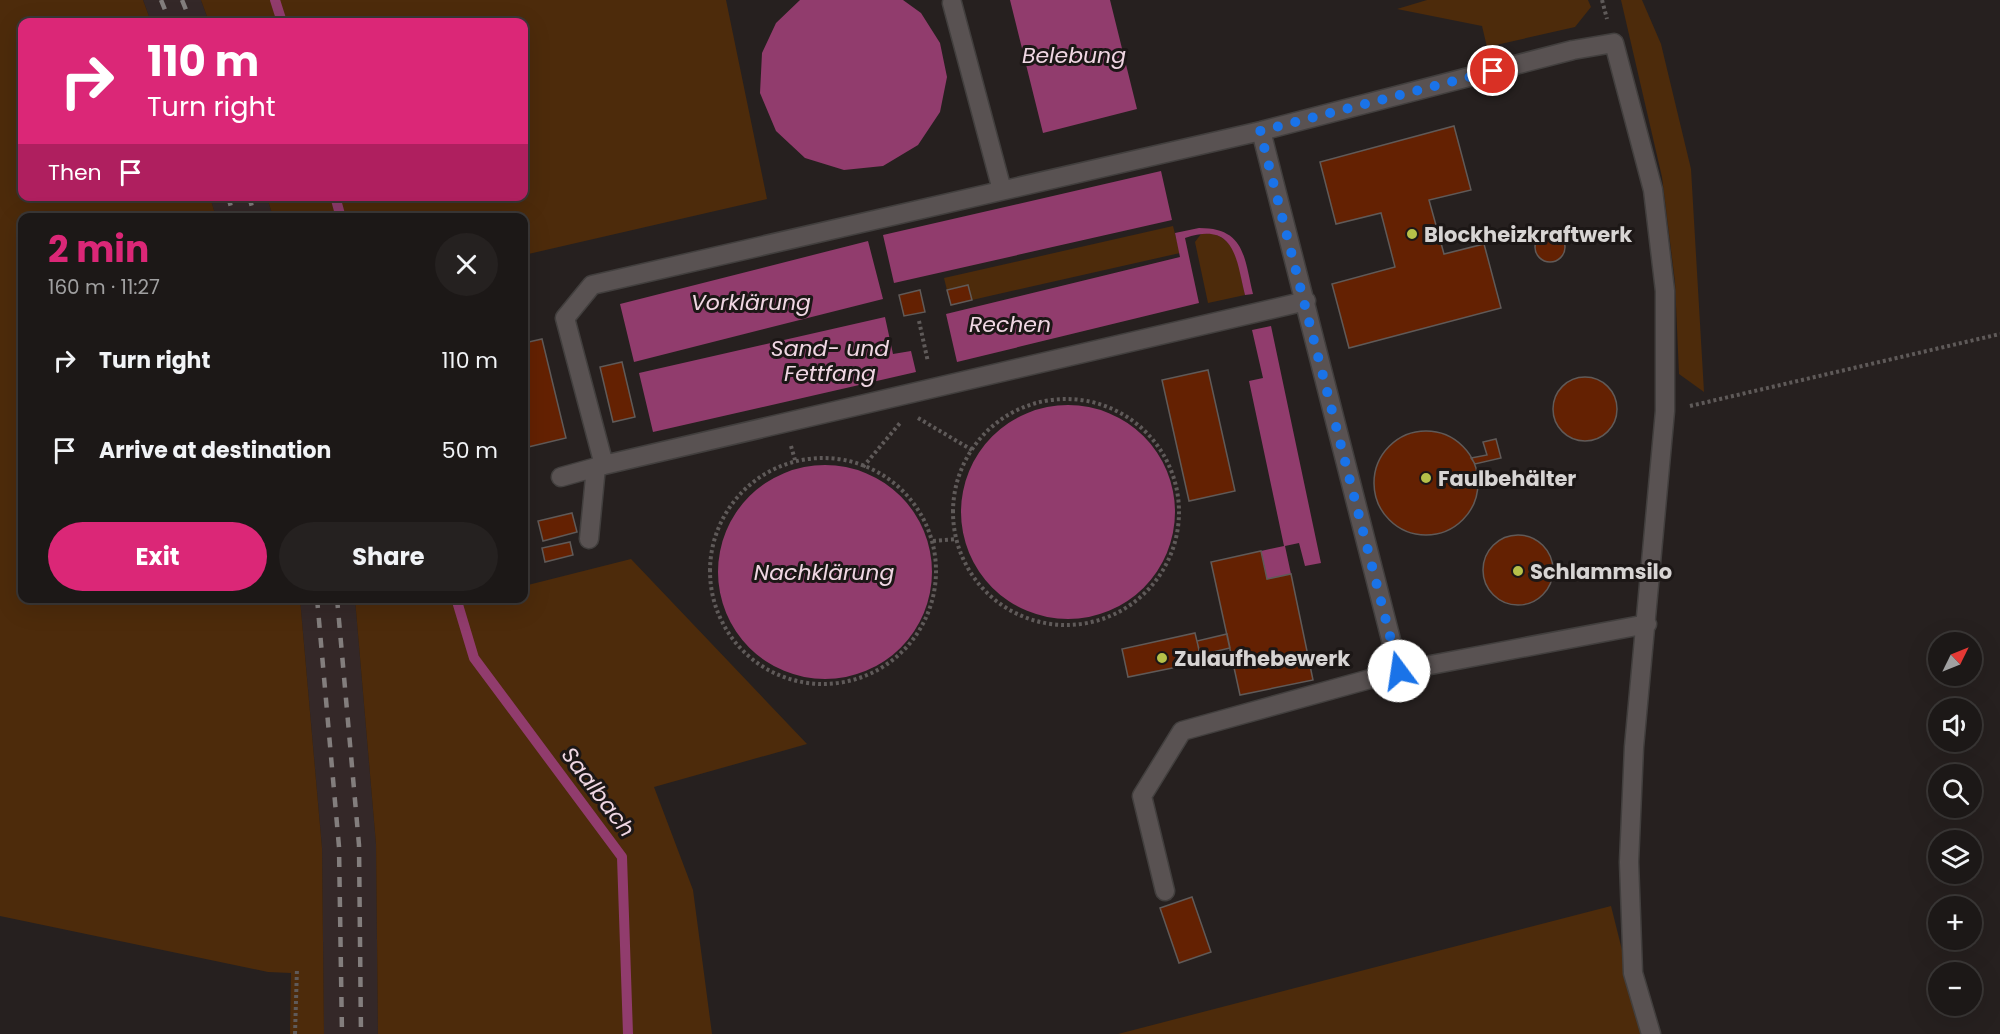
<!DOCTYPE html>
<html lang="en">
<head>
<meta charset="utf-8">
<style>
  body { margin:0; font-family:Poppins,sans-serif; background:#252120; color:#f1f3f6; height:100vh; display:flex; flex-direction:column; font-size:22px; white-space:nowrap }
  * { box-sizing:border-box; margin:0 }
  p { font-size:20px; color:#a0a0a1 }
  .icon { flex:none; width:33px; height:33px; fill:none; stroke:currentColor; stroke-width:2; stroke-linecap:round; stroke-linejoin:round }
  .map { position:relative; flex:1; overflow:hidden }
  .side { position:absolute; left:18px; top:213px; width:510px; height:390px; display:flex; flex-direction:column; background:#1c1817; border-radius:12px; box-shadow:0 6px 24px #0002,0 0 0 2px #3a3736 }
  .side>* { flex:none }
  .guide { position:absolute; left:18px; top:18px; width:510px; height:183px; border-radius:12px; box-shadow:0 6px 24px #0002,0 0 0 2px #3a3736; background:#db2777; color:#fff; overflow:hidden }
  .needle { width:39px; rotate:47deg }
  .controls { position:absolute; left:1928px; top:632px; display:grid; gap:12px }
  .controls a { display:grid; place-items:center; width:54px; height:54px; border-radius:50%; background:#1c1817; box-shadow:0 6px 24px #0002,0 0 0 2px #3a3736; font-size:30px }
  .pin { position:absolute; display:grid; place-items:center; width:51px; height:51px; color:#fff; margin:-26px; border:3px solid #fff; border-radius:50%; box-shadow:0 2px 6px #0007 }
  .me { position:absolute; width:66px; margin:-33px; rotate:346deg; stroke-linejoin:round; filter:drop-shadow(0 0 4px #0008) }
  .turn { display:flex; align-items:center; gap:21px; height:126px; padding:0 30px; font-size:27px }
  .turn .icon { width:78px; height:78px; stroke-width:2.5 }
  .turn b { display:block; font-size:42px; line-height:51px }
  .then { display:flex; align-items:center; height:57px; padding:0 30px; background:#0003; gap:12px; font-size:22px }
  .round { display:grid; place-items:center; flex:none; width:63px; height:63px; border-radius:32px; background:#252120 }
  .headline { display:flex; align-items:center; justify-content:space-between; height:102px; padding:0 30px }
  h1 { font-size:36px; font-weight:700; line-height:45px; color:#db2777 }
  .action { display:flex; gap:12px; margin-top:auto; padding:12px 30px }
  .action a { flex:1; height:69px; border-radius:36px; background:#db2777; color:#fff; font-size:24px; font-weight:700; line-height:69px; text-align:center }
  .action a+a { background:#252120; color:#f1f3f6 }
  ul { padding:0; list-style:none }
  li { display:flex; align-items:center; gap:18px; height:90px; padding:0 30px }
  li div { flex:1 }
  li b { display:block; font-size:22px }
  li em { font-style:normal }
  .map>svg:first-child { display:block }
  .built { fill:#342828 }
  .green { fill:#4d2b0b }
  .water { fill:#913c6d }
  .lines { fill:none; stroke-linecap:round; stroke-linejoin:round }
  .stream { stroke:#913c6d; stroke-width:10 }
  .building { fill:#642102; stroke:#605a58; stroke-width:1.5 }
  .minor-casing { stroke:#423f3e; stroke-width:21 }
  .path { stroke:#5f5a59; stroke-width:4; stroke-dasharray:3 3; stroke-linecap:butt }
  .minor { stroke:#595252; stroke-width:18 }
  .rail { stroke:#837e7d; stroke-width:4.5; stroke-dasharray:10 10; stroke-linecap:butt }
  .route { stroke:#1a73e8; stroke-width:10; stroke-dasharray:0 18 }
  .poi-dot { fill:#b6c149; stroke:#1c1716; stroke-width:2 }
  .labels { text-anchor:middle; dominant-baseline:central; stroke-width:6; stroke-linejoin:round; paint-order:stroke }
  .poi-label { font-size:21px; font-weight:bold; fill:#d7d4d3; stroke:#1c1716; text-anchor:start }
  .water-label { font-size:22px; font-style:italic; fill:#f0d7e3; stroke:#1c1716 }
</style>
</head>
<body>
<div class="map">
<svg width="2000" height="1034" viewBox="0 0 2000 1034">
  <rect width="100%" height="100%" fill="#26201f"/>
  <path class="built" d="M143,0H201L209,22H151Z
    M210,197H267L273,217H216Z
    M300,599H355L376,844L378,1034H324L322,848Z"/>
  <path class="green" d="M0,0H143L151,22H22V196L210,197L216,217L22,218V598L300,599L322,848L324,1034H290L291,973L268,972L0,916Z
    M201,0H726L767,199L524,255V218L273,217L267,197L524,196V22H209Z
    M1427,0H1588L1591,7L1575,27L1487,47L1482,26L1397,9Z
    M1621,0H1642L1661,44L1691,169L1704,392L1679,374L1675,282L1662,177Z
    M1173,226L1180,253L972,300L968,285L947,290L944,278Z
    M1210,233C1239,239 1239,270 1245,295L1208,303L1195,242L1201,234Z
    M631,559L807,744L654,787L693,890L712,1034H378L376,844L355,599L524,598V586Z
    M1611,906L1643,1034H1118Z"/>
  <path class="water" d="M800,0H903L921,13L940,43L947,77L940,112L918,145L883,166L844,170L805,158L776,131L760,93L762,53L776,23Z
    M1010,0H1110L1137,109L1043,133Z
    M1161,171L1172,220L894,283L883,235Z
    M1199,228C1245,228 1244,257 1253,294L1245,295C1236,258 1235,221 1185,238L1199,303L957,362L946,314L1180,257L1175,233Z
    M868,241L883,299L634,362L620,304Z
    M885,317L893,354L911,351L916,372L653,432L639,373Z
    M1271,326L1321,563L1305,566L1299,543L1285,546L1291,574L1267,579L1261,551L1284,546L1249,381L1263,378L1252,330Z
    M961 512a107 107 0 1 1 214 0a107 107 0 1 1-214 0Z
    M718 572a107 107 0 1 1 214 0a107 107 0 1 1-214 0Z"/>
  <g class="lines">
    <path class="stream" d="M275,0L282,22
      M335,196L341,218
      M456,598L474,658L622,857L628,1034"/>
  </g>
  <path class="building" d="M1454,126L1471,190L1429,200L1444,254L1484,244L1501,308L1349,348L1332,284L1395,267L1381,213L1336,224L1320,162Z
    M1535 247a15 15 0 1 1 30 0a15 15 0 1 1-30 0Z
    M968,285L972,300L951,305L947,290Z
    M920,290L925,312L904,316L899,295Z
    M542,339L566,438L524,448V343Z
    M622,362L635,417L613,422L600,367Z
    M1208,370L1235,491L1189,501L1162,380Z
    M1553 409a32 32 0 1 1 64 0a32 32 0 1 1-64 0Z
    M1374 483a52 52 0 1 1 104 0a52 52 0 1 1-104 0Z
    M1496,439L1501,458L1475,464L1471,458L1487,455L1483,442Z
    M572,513L577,532L543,541L538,521Z
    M1483 570a35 35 0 1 1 70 0a35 35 0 1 1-70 0Z
    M570,542L573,555L545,562L542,548Z
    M1261,551L1267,579L1291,574L1313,680L1240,695L1211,562Z
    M1195,633L1202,662L1128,677L1122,649Z
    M1227,634L1230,648L1200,655L1197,641Z
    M1192,897L1211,952L1179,963L1160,908Z"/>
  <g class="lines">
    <g class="minor-casing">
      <path id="minor" d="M952,3L1002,190
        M1261,131L1399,671L1647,624
        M1306,301L604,465L565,318L592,285L1261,131L1573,50L1614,43L1653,190L1665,291V411L1634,747L1629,862L1633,973L1651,1034
        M561,477L604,465
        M589,539L596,467
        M1165,891L1142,796L1182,731L1399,671"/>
    </g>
    <path class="path" d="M1602,0L1607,19
      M919,321L928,362
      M953 512a113 113 0 1 1 226 0a113 113 0 1 1-226 0Z
      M1690,406L2000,334
      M918,418L972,450
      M791,446L795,460
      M710 571a113 113 0 1 1 226 0a113 113 0 1 1-226 0Z
      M863,467L900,423
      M933,541L956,539
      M295,1034L297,968"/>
    <use href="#minor" class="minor"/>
    <path class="rail" d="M161,0L170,22
      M182,0L191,22
      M228,196L234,218
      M249,196L255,218
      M317,598L339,847L342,1034
      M337,598L359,845L361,1034"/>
  </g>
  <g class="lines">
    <path class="route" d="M1399,671L1260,131L1493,71"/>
  </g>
  <g class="poi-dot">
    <circle cx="1412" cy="234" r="6"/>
    <circle cx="1426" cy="478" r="6"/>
    <circle cx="1518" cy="571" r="6"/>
    <circle cx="1162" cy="658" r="6"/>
  </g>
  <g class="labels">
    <g class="poi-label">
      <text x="1424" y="234">Blockheizkraftwerk</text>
      <text x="1438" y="478">Faulbehälter</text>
      <text x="1530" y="571">Schlammsilo</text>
      <text x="1174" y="658">Zulaufhebewerk</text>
    </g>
    <g class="water-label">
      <text x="1074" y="55">Belebung</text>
      <text x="751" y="302">Vorklärung</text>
      <text x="1010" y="324">Rechen</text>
      <text x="830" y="348">Sand- und<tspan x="830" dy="25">Fettfang</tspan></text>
      <text x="824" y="572">Nachklärung</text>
      <text transform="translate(598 792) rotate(53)">Saalbach</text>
    </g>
  </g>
</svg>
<div class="controls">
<a><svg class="needle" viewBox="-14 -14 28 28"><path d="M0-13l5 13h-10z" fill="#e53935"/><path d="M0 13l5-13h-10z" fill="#a0a0a1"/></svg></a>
<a><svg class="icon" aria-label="sound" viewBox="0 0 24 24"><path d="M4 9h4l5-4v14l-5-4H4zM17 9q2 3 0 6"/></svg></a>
<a><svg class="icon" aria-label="search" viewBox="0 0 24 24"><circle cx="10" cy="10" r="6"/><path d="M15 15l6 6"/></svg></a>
<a><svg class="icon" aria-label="layers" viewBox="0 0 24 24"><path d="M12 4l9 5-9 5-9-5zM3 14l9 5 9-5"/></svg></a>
<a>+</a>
<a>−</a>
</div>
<div class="pin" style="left:1493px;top:71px;background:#d93025"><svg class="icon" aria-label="arrive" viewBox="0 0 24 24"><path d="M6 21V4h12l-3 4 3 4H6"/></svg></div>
<svg class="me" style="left:1399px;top:671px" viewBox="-20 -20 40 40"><circle r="19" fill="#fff"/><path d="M0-13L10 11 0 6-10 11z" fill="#1a73e8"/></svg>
<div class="guide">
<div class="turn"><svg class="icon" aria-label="right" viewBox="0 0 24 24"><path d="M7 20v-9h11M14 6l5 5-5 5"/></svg><div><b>110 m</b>Turn right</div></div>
<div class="then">Then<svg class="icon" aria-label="arrive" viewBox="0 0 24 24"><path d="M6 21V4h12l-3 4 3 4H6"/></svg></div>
</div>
<section class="side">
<div class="headline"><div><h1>2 min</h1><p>160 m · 11:27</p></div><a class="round"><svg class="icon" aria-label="close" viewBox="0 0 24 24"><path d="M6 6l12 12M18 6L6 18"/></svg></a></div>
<ul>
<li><svg class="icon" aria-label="right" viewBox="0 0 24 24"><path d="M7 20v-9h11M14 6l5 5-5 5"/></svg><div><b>Turn right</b></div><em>110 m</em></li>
<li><svg class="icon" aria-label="arrive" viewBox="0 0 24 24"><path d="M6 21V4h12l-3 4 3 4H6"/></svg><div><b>Arrive at destination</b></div><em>50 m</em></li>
</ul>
<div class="action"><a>Exit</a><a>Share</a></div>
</section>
</div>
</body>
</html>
